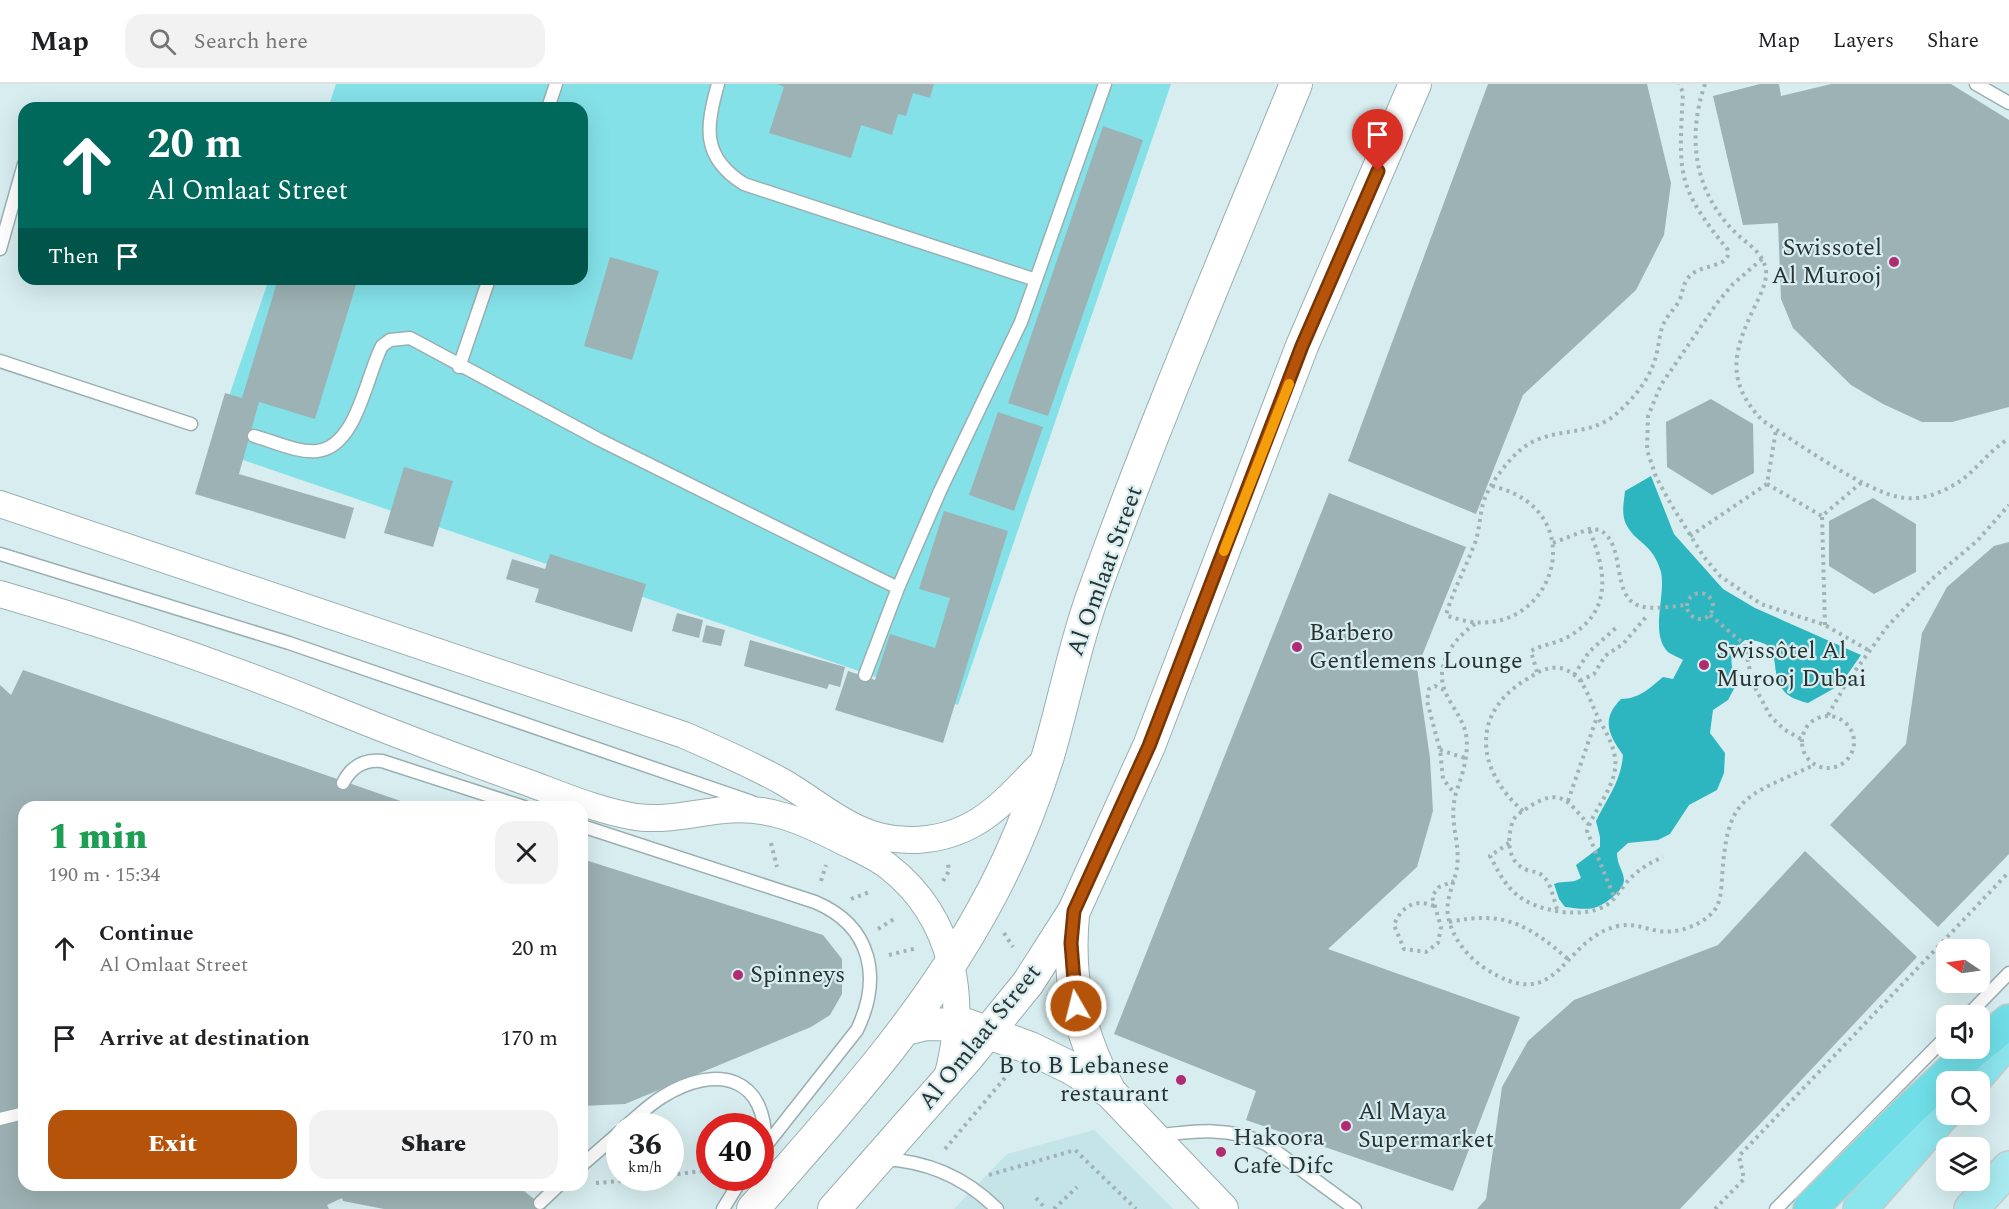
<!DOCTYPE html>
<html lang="en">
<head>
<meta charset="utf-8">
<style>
  body { margin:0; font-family:Spectral,serif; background:#f2f2f2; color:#202124; height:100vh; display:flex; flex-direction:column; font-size:22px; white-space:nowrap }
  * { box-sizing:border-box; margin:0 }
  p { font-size:20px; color:#757577 }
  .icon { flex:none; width:33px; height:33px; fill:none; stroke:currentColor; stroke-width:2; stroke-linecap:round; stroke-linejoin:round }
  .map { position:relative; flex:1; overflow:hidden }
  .side { position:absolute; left:18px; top:717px; width:570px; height:390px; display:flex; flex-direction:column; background:#fff; border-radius:18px; box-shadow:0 6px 24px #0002 }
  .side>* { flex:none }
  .banner { position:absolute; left:18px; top:18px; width:570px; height:183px; border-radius:18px; box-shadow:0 6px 24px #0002; background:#00695c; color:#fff; overflow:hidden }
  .needle { width:39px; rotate:283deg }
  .controls { position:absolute; left:1936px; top:855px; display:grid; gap:12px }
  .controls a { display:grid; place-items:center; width:54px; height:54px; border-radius:12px; background:#fff; box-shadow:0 6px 24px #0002; font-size:30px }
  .speed { position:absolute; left:606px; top:1029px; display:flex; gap:12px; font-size:30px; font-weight:700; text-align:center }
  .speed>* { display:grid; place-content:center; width:78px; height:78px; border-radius:50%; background:#fff; box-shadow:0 6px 24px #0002; line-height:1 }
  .speed small { font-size:15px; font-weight:400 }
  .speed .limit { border:9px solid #d22; background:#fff; color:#111 }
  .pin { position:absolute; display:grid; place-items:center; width:51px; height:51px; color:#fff; margin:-62px -26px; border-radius:50% 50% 50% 0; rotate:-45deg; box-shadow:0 0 6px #0007 }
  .pin .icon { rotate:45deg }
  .me { position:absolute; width:66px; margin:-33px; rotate:352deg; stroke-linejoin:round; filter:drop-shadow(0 0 4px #0008) }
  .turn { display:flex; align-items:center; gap:21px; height:126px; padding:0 30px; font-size:27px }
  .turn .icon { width:78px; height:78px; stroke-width:2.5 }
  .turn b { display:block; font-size:42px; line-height:51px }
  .then { display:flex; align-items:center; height:57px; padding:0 30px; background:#0003; gap:12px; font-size:22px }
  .round { display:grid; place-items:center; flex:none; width:63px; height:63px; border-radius:18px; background:#f2f2f2 }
  .overview { display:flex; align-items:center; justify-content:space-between; height:102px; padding:0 30px }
  h1 { font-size:36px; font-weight:800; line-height:45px; color:#1e9e55 }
  .button { display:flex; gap:12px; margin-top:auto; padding:12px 30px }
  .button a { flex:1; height:69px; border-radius:18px; background:#b45309; color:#fff; font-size:24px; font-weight:800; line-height:69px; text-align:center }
  .button a+a { background:#f2f2f2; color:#202124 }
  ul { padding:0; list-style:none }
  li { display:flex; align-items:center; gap:18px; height:90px; padding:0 30px }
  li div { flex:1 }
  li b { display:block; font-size:22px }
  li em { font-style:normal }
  header { display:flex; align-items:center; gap:36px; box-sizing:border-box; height:84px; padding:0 30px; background:#fff; border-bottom:2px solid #e0e0e0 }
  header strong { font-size:28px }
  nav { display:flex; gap:33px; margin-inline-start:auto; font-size:21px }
  .search { width:420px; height:54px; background:#f2f2f2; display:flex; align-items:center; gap:15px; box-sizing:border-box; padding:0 21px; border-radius:18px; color:#757577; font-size:22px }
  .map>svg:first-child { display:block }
  .built { fill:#c4e4e7 }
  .green { fill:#84e1e8 }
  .water { fill:#2eb6c0 }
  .building { fill:#9db2b4 }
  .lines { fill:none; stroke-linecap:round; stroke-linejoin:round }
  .service-casing { stroke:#9aafb1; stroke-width:15 }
  .minor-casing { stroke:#9aafb1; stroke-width:28 }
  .tertiary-casing { stroke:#9aafb1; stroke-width:34 }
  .primary-casing { stroke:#c7caca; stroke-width:36 }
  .trunk-casing { stroke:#c7caca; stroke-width:36 }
  .motorway-casing { stroke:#c7caca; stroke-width:36 }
  .path { stroke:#a1b3b5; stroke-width:4; stroke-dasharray:3 4.5; stroke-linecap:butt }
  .service { stroke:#fff; stroke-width:12 }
  .minor { stroke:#fff; stroke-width:26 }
  .tertiary { stroke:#fff; stroke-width:32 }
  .primary { stroke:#a9ebf1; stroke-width:33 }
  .trunk { stroke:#8ce4ec; stroke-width:33 }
  .motorway { stroke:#70dee7; stroke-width:33 }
  .route-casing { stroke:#753606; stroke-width:15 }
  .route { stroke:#b45309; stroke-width:10 }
  .slow { stroke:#f59e0b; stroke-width:10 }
  .poi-dot { fill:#b02b72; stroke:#d7edef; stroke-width:2 }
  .labels { text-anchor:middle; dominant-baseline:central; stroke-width:4.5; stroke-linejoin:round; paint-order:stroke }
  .poi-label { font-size:24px; fill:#293232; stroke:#d7edef; text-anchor:start }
  .street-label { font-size:24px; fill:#293232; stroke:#d7edef }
</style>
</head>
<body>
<header>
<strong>Map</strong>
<div class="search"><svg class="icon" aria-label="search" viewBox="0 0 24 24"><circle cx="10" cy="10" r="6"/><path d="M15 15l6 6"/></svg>Search here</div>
<nav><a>Map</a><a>Layers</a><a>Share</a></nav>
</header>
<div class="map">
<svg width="2009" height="1125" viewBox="0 0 2009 1125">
  <rect width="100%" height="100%" fill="#d7edef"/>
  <path class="built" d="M1094,1046L1173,1125H954L1007,1070Z"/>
  <path class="green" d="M336,0H1171L958,621L211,365L269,195H582V24H328Z"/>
  <path class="water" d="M1651,392L1674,450L1723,505L1755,524L1861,571L1840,601L1808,619C1799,617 1788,613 1783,606C1767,583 1787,557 1745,556C1725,572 1732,579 1736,601L1728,616L1713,626L1710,649L1725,669L1724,689L1717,706L1689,721L1670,750L1658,756L1628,759L1617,769C1617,781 1624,788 1624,796C1624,807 1604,821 1594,824C1585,826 1574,824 1565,823L1559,815L1554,800C1564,796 1572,800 1581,794L1576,781L1600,763V753L1596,737C1607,714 1621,698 1623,671C1608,650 1601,635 1621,615C1639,615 1650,604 1663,593L1673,595L1683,576C1679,573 1671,571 1667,567C1650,548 1666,511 1661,488C1653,459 1635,459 1626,440C1621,430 1624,417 1625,407Z"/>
  <path class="building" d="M777,0H934L930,14L913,9L906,32L898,30L892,51L861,41L851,74L769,49L784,3Z
    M1488,0H1647L1671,99L1664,151L1636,206L1523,311L1476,430L1348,377Z
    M1760,0H1779L1781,12L1831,0H1951L2009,36V323L1952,338H1922L1883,320L1851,301L1793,244L1781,215L1778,139L1743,141L1713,12Z
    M1103,42L1143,56L1048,332L1008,319Z
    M610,173L659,187L632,276L584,262Z
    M278,195H336L356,201L315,335L259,318L239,390L354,424L345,455L195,410L225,309L242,314Z
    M1711,315L1753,340L1754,389L1712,411L1667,383L1666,338Z
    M998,328L1043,343L1014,427L969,411Z
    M404,383L453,397L433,463L384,449Z
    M1329,409L1466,463L1417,584L1430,674L1433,727L1417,783L1328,865L1520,933L1453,1107L1246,1036L1256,1007L1114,950Z
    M1873,414L1916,440V488L1874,510L1829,482V437Z
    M944,427L1008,447L943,659L835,626L848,587L875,596L890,550L935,564L950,514L919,505Z
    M2009,458V770L1938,843L1830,741L1906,660L1922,549L1947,503L1994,462Z
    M550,470L646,500L632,548L535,518L539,505L506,495L512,475L545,485Z
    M677,529L703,536L699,554L672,547Z
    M706,541L725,546L721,562L702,558Z
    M750,556L845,583L840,603L829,600L827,605L744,582Z
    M23,586L415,722L24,723V1101H517L546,1125H384L343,1117L342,1114L327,1121L329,1125H0V601L11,611Z
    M1805,767L1917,873L1680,1125H1477L1486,1115L1502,1003L1528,957L1574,916L1718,861Z
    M582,775L823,851L842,875V910L830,931L811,943L625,1020L582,1022Z"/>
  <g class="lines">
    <g class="service-casing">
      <path id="service" d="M718,0C706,43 701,73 744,100L1036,196
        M1976,0L2009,19
        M548,24L556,0
        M0,165L24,80
        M0,277L191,340
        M459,283L489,195
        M254,352C273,357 297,369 317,367C357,363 366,292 382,262L390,256L410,254L600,356L898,504
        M0,470L289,559L752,718
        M865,591L898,504L940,407L1021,238L1105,0
        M343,699C351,683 364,675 382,677L524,723
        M582,742L815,818C872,842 882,894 857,946L760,1069
        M1967,932L2009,889
        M0,1035L24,1029
        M626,1042C638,1032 649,1021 662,1013C717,979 768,992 765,1063
        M1155,1052C1195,1047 1229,1042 1266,1060L1355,1125
        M883,1075C928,1077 965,1093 997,1125
        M582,1081L620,1048
        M540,1119L559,1101
        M723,1125L742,1094
        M1776,1125L1947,952"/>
    </g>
    <g class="minor-casing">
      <path id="minor" d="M0,420L684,651C718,666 751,680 783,698C809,713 831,732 857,744C896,763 944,759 980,736C1005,720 1026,694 1047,674
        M0,510C114,543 226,581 336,626C400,652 464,676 529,699C564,712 599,727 636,733C667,737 694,729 724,726C768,721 804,738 842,757C858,765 875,772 889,783C955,835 969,919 946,997"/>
    </g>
    <g class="tertiary-casing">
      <path id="tertiary" d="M1073,831C1067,895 1079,951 1110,1008
        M906,945L926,940L967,941L1030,964L1071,984L1110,1008L1222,1125
        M753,1125C835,1031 920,939 981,829C1009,780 1031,726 1048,672C1063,621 1073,569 1090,519C1152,344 1226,172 1296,0
        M834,1125L967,974L1028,899L1074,827L1149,662L1302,262L1415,0"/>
    </g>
    <g class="primary-casing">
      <path id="primary" d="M1971,1125L2009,1084"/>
    </g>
    <g class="trunk-casing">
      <path id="trunk" d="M1972,998L2009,955
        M1860,1125L1947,1026"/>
    </g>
    <g class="motorway-casing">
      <path id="motorway" d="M1980,961L2009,937
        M1810,1125L1906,1029L1976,964"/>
    </g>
    <path class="path" d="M1705,0C1686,55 1695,111 1738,151C1749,161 1763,169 1766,186C1767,198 1761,209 1756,220C1734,265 1724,296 1762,336C1794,357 1865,407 1899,413C1918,417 1936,411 1952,402C1975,390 1988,366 2009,355
      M1762,175L1733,200L1717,219L1661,301L1648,332L1647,366L1656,393L1672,422L1704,473L1720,492L1761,520L1825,541L1868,566
      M1767,400L1822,432
      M1492,402C1602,427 1549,573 1446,531C1453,507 1464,487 1473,464C1479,451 1479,438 1482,424C1485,407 1500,387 1512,374C1544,338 1583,357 1615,331C1633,315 1650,296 1656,272C1659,262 1659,251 1663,241C1667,231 1676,224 1680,215C1683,207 1683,200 1688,194C1699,179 1731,185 1728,166C1675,101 1679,89 1683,8L1679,0
      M1690,452L1767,400L1776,346
      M1553,459L1589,445L1600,446C1627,461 1610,513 1640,522C1653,526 1673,522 1687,521
      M1687 522a13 13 0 1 1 26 0a13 13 0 1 1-26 0Z
      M1710,531L1744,560L1753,600L1771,633L1785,646L1801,655
      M1475,540C1457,552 1437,576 1443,601C1447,617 1460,630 1465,646C1470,664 1464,686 1458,703C1446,735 1461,755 1457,784C1454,800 1445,816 1448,832C1452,853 1466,871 1483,883C1560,935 1560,855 1618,842C1634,839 1643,844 1658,847C1676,850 1700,842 1712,829C1721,820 1721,807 1722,795C1727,711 1743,714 1814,681
      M1825,541L1822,432L1862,398
      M1537,588L1531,567C1541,561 1554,560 1566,554C1613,529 1607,488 1589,445
      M1574,591L1589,568L1618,542
      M1580,597L1594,590L1605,572L1623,560L1646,533
      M1444,606L1435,602L1429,605L1427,617L1440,666L1443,695L1455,710
      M1828,631L1847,598L1887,543L1932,495L1977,457L2009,421
      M1802 658a26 26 0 1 1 52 0a26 26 0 1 1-52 0Z
      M1440,666L1465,674
      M1568,717L1597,633
      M1523,727C1476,686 1470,629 1527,595C1542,585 1557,578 1573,590C1585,598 1590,617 1596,629C1604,646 1618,665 1615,685C1612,707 1594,726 1587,747L1615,815
      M771,759L777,783
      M1509,759L1490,772C1497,785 1504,800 1516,810C1536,828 1585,836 1608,820C1615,815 1617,810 1623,803C1633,789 1647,780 1663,773
      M821,797L826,781
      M943,797L949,787L948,780
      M851,815L872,807
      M1434,822C1415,814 1401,823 1394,841L1404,865L1426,868L1438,859L1441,843L1432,812L1439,803L1454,797
      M1557,825C1554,816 1551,801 1545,794C1540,788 1534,788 1527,786C1506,778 1507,754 1513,736C1518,729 1525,726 1532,721C1562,703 1569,719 1589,741
      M1449,838C1504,826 1529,841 1569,876
      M878,845L897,833
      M1004,849L1013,863
      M889,871L917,864
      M945,1065L1009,989
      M670,1091L710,1086
      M989,1091L1075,1066L1136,1125
      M596,1099L658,1094
      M1036,1114L1046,1125
      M1054,1125L1077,1103
      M1715,1125L1744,1095L1739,1072L2009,788"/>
    <use href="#service" class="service"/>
    <use href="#minor" class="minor"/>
    <use href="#tertiary" class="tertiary"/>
    <use href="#primary" class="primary"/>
    <use href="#trunk" class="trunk"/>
    <use href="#motorway" class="motorway"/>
  </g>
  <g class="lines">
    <g class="route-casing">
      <path id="route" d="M1076,922L1071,859L1074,827L1149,662L1302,262L1378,87"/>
    </g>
    <use href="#route" class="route"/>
    <path class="slow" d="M1224,467L1289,300"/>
  </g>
  <g class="poi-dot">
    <circle cx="1894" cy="178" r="6"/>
    <circle cx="1297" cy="563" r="6"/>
    <circle cx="1704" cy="581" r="6"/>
    <circle cx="738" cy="891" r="6"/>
    <circle cx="1181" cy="996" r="6"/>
    <circle cx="1346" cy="1042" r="6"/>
    <circle cx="1221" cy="1068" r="6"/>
  </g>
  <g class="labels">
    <g class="poi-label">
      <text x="1882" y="164" text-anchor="end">Swissotel<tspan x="1882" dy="28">Al Murooj</tspan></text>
      <text x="1309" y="549">Barbero<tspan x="1309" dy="28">Gentlemens Lounge</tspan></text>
      <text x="1716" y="567">Swissôtel Al<tspan x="1716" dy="28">Murooj Dubai</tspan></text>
      <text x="750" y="891">Spinneys</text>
      <text x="1169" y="982" text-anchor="end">B to B Lebanese<tspan x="1169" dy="28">restaurant</tspan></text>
      <text x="1358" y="1028">Al Maya<tspan x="1358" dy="28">Supermarket</tspan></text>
      <text x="1233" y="1054">Hakoora<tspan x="1233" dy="28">Cafe Difc</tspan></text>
    </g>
    <g class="street-label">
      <text transform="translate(1105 487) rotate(-70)">Al Omlaat Street</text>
      <text transform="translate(980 953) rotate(-51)">Al Omlaat Street</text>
    </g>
  </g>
</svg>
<div class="controls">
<a><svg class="needle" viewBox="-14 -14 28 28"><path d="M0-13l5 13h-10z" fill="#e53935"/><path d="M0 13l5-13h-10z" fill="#757577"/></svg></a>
<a><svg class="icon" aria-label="sound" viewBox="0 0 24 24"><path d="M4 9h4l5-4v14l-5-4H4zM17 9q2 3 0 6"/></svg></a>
<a><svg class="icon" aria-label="search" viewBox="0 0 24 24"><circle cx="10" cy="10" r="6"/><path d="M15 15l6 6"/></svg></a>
<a><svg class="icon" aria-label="layers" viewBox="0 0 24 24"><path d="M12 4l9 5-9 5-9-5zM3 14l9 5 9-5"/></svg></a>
</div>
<div class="speed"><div>36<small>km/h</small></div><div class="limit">40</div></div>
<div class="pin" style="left:1378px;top:87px;background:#d93025"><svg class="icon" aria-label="arrive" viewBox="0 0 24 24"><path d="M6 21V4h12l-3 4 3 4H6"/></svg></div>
<svg class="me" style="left:1076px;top:922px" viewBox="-20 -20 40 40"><circle r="17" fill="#b45309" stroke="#fff" stroke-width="3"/><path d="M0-11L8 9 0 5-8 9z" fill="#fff"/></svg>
<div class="banner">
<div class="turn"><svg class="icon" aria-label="ahead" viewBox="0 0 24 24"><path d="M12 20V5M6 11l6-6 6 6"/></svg><div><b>20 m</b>Al Omlaat Street</div></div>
<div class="then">Then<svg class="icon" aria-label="arrive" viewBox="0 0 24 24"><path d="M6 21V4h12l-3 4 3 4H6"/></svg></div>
</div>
<section class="side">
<div class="overview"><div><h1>1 min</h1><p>190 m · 15:34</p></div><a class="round"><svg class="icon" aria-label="close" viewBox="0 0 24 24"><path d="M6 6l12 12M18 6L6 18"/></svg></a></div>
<ul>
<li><svg class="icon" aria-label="ahead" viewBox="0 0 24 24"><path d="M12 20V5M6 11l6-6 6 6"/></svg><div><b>Continue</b><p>Al Omlaat Street</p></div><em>20 m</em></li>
<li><svg class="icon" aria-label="arrive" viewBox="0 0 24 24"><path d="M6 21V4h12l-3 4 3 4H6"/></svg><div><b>Arrive at destination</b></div><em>170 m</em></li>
</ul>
<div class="button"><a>Exit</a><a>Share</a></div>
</section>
</div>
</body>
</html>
